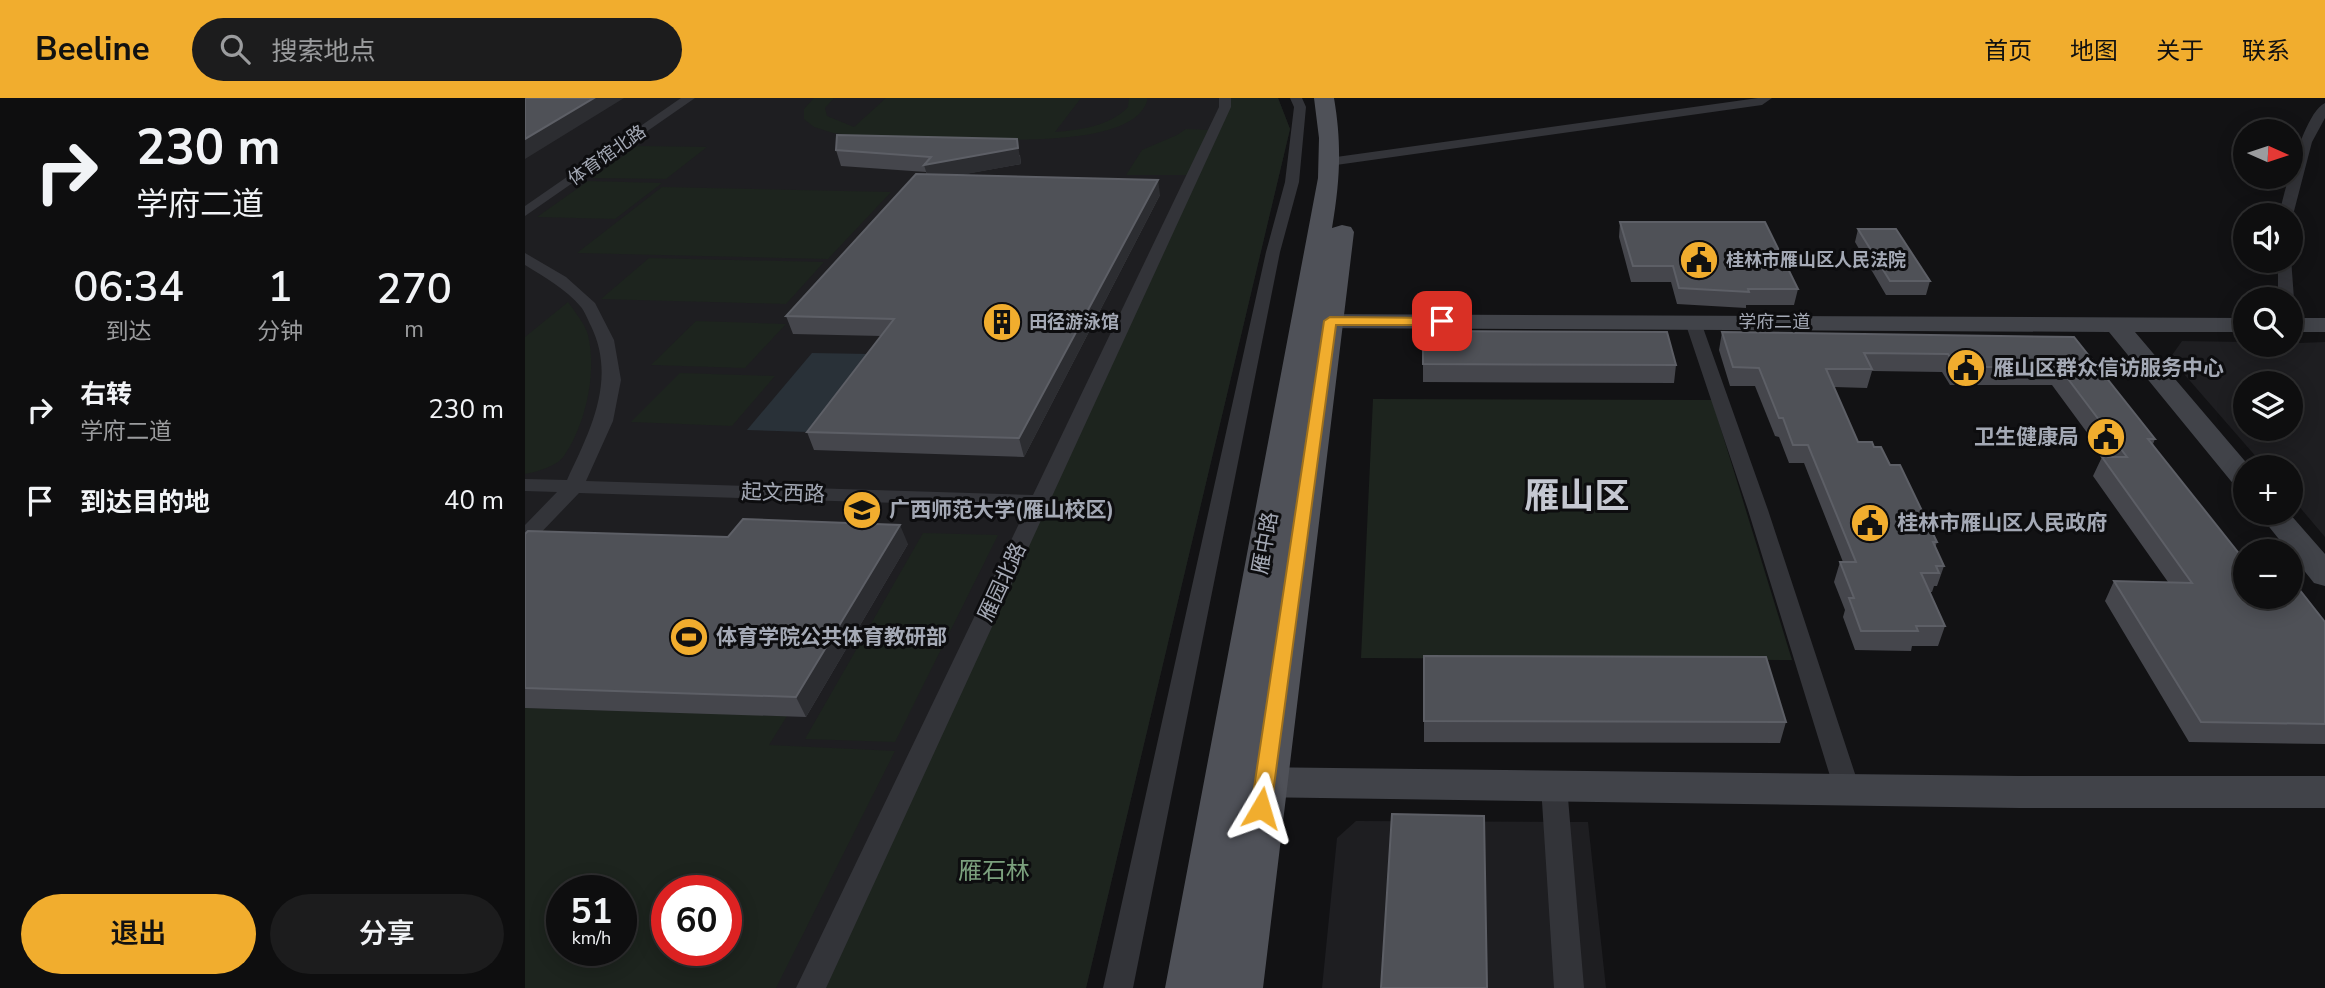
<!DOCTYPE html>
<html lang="zh">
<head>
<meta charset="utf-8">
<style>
  body { margin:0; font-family:"Nunito Sans","Noto Sans SC",sans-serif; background:#1c1c1d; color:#f1f3f6; height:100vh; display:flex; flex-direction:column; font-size:26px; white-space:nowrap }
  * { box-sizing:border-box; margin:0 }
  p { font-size:23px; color:#9b9c9e }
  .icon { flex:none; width:38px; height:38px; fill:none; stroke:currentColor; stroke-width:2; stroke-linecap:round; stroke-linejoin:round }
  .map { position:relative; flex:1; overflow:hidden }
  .details { display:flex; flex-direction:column; background:#0e0e0f; width:525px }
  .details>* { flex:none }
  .guide { background:#0e0e0f; color:#f1f3f6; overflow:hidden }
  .needle { width:46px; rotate:93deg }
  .fabs { position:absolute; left:1708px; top:21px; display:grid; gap:14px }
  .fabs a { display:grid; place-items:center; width:70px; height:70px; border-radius:50%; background:#0e0e0f; box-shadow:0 4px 18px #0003,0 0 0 2px #2e2e2f; font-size:35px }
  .speed { position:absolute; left:21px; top:777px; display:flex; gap:14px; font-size:35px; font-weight:700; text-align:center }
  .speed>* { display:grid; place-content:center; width:91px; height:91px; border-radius:50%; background:#0e0e0f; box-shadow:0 4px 18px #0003,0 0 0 2px #2e2e2f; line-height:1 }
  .speed small { font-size:18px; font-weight:400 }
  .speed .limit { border:10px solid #d22; background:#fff; color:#111 }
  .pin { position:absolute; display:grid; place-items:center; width:60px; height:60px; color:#fff; margin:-30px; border-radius:14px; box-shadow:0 4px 10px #0006 }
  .me { position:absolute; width:77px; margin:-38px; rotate:7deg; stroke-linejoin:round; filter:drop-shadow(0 0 5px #0008) }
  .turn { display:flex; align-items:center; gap:24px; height:147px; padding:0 21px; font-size:32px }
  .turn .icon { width:91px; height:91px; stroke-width:2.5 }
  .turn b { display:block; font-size:49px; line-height:60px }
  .eta { display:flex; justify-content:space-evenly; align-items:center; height:119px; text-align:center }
  .eta b { font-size:42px; font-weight:600; line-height:49px }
  .action { display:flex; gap:14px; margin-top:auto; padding:14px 21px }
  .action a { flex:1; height:80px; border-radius:42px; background:#f1ad2e; color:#111; font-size:28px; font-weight:600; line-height:80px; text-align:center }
  .action a+a { background:#1c1c1d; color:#f1f3f6 }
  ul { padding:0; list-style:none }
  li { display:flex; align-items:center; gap:21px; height:91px; padding:0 21px }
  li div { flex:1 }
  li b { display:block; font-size:26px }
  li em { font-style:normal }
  header { display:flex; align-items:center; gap:42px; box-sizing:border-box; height:98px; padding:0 35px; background:#f1ad2e; color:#111 }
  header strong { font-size:33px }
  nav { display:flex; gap:38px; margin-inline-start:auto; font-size:24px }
  .search { width:490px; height:63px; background:#1c1c1d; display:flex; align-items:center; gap:18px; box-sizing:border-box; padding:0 24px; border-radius:38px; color:#9b9c9e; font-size:26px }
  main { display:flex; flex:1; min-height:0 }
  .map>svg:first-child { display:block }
  .built { fill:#1e1e21; fill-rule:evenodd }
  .green { fill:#1d241e; fill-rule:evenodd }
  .water { fill:#293138 }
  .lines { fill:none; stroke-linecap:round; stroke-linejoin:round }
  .street { fill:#333439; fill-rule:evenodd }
  .secondary { fill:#414349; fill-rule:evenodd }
  .primary { fill:#4f5158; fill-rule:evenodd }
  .wall { fill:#45464c }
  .shaded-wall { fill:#2c2d31 }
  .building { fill:#4f5157; stroke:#5d5f66; stroke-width:2 }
  .route { fill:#f1ad2e; stroke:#9d701e; stroke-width:2 }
  .labels { text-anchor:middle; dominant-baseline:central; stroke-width:6; stroke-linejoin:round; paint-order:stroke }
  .far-street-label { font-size:18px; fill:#a4a9b5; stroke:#0d0d0f }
  .far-poi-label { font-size:18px; font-weight:bold; fill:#a4a9b5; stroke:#0d0d0f; text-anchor:start }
  .poi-label { font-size:21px; font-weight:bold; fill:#a4a9b5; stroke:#0d0d0f; text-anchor:start }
  .street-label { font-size:21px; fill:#a4a9b5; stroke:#0d0d0f }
  .near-park-label { font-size:24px; fill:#7ba07d; stroke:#0d0d0f }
  .town-label { font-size:35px; font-weight:bold; fill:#c5c8d1; stroke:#0d0d0f }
</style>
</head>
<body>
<header>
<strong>Beeline</strong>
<div class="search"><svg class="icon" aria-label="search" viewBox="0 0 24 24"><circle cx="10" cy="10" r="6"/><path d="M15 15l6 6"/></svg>搜索地点</div>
<nav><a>首页</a><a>地图</a><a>关于</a><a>联系</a></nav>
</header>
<main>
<section class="details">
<div class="guide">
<div class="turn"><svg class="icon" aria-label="right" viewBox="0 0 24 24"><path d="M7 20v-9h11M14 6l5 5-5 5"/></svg><div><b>230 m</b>学府二道</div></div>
</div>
<div class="eta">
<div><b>06:34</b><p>到达</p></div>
<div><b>1</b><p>分钟</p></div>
<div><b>270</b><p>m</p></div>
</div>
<ul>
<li><svg class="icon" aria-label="right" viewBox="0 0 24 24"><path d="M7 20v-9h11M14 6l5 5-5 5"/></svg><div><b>右转</b><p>学府二道</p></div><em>230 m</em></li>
<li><svg class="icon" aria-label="arrive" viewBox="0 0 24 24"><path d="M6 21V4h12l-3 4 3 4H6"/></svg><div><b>到达目的地</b></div><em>40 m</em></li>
</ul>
<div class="action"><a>退出</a><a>分享</a></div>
</section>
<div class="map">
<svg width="1800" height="890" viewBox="0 0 1800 890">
  <rect width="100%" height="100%" fill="#121214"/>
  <path class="built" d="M0,0H753L765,31L561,890H0ZM37,793H96V852H37ZM142,793H201V852H142Z
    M1657,243L1720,244V247L1800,244V439L1766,399V369H1740L1645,260ZM1720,285H1766V331H1720Z
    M831,723L1063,724L1081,890H797L812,740Z"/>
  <path class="green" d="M289,0H309L300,10L302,18L329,29L361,0H556L530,34C555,32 585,28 603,9L604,0H622V3C607,54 452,40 410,39C376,38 341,40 308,35L289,29L279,21V11Z
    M700,0H753L765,31L561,890H286Z
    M661,31L684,32L662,77H601L617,52L652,37Z
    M112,48L182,49L141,81L67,80Z
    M63,83L137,85L90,121L12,119Z
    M137,89L366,94L303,161L52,155Z
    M124,160L299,164L261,206L76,201Z
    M43,204C50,214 60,226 63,237C72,274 61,326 39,358C32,368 12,374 0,376V239Z
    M171,223L261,226L220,270L126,267Z
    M155,275L250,278L207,328L106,324Z
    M848,301L1187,302L1267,562L836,560Z
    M398,435L473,437L370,644L280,641Z
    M0,610L262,618L244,647L370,653L251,890H0ZM37,793H96V852H37ZM142,793H201V852H142Z"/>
  <path class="water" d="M287,255L344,256L283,334L222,332Z"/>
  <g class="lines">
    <path class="street" d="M156,0H170L0,118V108Z
      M694,0H706V9L301,890H271L502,409L54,395L7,444L0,446V427L32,394L0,393V381L42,382C65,333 92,282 66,228C63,222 60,214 56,209C41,191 19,179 0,167V155L41,179L70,205L89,242L96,282L88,323L61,383L508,397L694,9Z
      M765,0H777L781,9L774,84L755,154L608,890H578L741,154L760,84L769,9Z
      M1233,0H1247L1237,7L804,68L797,64L804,60Z
      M1800,5V20L1787,44L1768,117L1766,120V117H1754C1759,95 1779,14 1800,5Z
      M1766,160L1769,201L1766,205V201H1753V163H1766Z
      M1168,219L1176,224L1243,412L1335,691L1331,698L1322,701L1313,698L1309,691L1223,412L1160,224Z
      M1029,678L1038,681L1042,688L1059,890H1029L1016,688L1020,681Z"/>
    <path class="secondary" d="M778,216L1720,220V234H1610L1725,369H1720V391L1710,388L1584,234L778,230L769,228L766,223L769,218Z
      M1766,220H1800V234H1766Z
      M1733,415H1764L1800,456V488L1789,485Z
      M719,669L1494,678H1800V710H1494L719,699L705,695L700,684L705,673Z"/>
    <path class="primary" d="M789,0H809C817,47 815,83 807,130L817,127L826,129L829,134L738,890H640L793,80L794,40Z"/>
  </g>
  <path class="wall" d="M311,52L495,57L496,66L434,77L635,97L499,359L289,352L282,334L356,238L268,236L261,218L402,77L401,74L316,68Z
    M1095,124L1273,191L1269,207H1221V210L1152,206L1146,184H1106L1094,139Z
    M1333,131L1405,183L1401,197H1361L1330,144Z
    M898,233L1151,267L1149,285L898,284Z
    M1197,234L1549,239L1630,341L1628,346L1720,499L1800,524V646L1664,644L1580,503L1589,483L1643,484L1568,378L1577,359H1580L1527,287H1425L1417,274L1347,273L1342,290L1309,289L1333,344L1349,349L1365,367L1412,444L1410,450L1419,468L1412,488H1409L1407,494H1405L1420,528L1413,548H1387L1386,553L1330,552L1318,519L1320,512L1309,484L1315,464H1318L1279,365H1264L1254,339L1250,338L1230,288H1205L1194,252Z
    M0,436L383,446L281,619L0,610Z
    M899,558L1261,624L1255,645L899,644Z"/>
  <path class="shaded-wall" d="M69,0H99L0,61V41Z
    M492,41L496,66L404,83L399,67Z
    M633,82L635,97L499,359L494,340Z
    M375,427L383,446L281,619L271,599Z"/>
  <path class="building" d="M0,0H69L0,41Z
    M312,37L492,41L493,50L399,67L406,59L311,52Z
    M391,76L633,82L494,340L282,334L369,221L261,218Z
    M1095,124H1240L1273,191H1223L1224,194L1154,190L1148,168H1108Z
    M1333,131H1371L1405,183H1365Z
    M898,233L1142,234L1151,267L898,266Z
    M1197,234L1549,239L1630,341H1623L1720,463V499H1766V486H1770L1800,524V626L1676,624L1589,483L1667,485L1577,359H1602L1534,269H1431L1423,256L1339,255L1347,271H1301L1333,344H1347L1349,349H1356L1365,367H1375L1412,444H1408L1419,468H1411L1414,475H1396L1420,528H1391L1393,533H1336L1324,500H1329L1315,464H1331L1283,347H1268L1258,320H1254L1234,270L1208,269Z
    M218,421L375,427L271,599L0,590V436L3,433L203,439Z
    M899,558L1241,559L1261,624L899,623Z
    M867,716L959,718L962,890H856Z"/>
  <path class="route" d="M805,219L917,220L923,223L917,227H811L746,710L743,716L736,718L729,716L726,710L799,223Z"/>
  <defs>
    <g id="civic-disc" transform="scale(2.0125)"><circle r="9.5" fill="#f1ad2e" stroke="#0d0d0f"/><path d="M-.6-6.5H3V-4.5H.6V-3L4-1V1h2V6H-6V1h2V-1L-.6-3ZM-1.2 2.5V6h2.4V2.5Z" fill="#111"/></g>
    <g id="building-disc" transform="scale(2.0125)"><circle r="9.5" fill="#f1ad2e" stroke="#0d0d0f"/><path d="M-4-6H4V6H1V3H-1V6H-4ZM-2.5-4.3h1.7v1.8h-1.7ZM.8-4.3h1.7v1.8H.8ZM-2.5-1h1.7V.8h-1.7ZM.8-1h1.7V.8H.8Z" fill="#111"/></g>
    <g id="university-disc" transform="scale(2.0125)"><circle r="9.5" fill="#f1ad2e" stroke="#0d0d0f"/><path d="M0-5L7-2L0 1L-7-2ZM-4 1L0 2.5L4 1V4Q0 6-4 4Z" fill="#111"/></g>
    <g id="stadium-disc" transform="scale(2.0125)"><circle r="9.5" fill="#f1ad2e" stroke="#0d0d0f"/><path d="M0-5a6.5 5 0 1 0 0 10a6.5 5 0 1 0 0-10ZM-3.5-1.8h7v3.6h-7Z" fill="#111"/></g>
  </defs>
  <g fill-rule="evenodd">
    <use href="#civic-disc" x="1174" y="162"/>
    <use href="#building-disc" x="477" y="224"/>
    <use href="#civic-disc" x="1441" y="270"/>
    <use href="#civic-disc" x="1581" y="339"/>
    <use href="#university-disc" x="337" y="412"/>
    <use href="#civic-disc" x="1345" y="425"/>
    <use href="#stadium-disc" x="164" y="539"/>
  </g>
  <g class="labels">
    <g class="far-street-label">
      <text transform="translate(82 57) rotate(-35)">体育馆北路</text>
      <text x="1249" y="224">学府二道</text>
    </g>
    <g class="far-poi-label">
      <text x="1201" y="162">桂林市雁山区人民法院</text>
      <text x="504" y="224">田径游泳馆</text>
    </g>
    <g class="poi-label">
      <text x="1468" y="270">雁山区群众信访服务中心</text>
      <text x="1554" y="339" text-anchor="end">卫生健康局</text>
      <text x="364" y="412">广西师范大学(雁山校区)</text>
      <text x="1372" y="425">桂林市雁山区人民政府</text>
      <text x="191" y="539">体育学院公共体育教研部</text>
    </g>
    <g class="street-label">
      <text transform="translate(258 395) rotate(2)">起文西路</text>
      <text transform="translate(740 445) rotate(-80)">雁中路</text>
      <text transform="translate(477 484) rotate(-65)">雁园北路</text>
    </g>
    <g class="near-park-label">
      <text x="469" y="773">雁石林</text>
    </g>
    <g class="town-label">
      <text x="1052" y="398">雁山区</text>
    </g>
  </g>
</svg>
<div class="fabs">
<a><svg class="needle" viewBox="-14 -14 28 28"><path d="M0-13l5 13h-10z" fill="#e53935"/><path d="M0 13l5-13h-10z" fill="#9b9c9e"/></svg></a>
<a><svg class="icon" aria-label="sound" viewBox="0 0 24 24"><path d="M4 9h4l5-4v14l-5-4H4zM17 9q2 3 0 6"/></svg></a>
<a><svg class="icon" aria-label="search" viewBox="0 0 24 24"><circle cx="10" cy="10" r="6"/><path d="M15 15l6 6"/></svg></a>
<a><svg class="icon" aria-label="layers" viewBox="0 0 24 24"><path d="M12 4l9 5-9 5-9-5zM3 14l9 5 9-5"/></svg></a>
<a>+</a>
<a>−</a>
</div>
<div class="speed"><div>51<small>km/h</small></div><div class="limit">60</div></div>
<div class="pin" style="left:917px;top:223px;background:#d93025"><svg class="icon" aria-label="arrive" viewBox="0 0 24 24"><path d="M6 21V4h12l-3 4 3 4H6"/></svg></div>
<svg class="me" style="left:736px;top:710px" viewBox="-20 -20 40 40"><path d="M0-17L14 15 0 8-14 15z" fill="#f1ad2e" stroke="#fff" stroke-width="4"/></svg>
</div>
</main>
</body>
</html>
